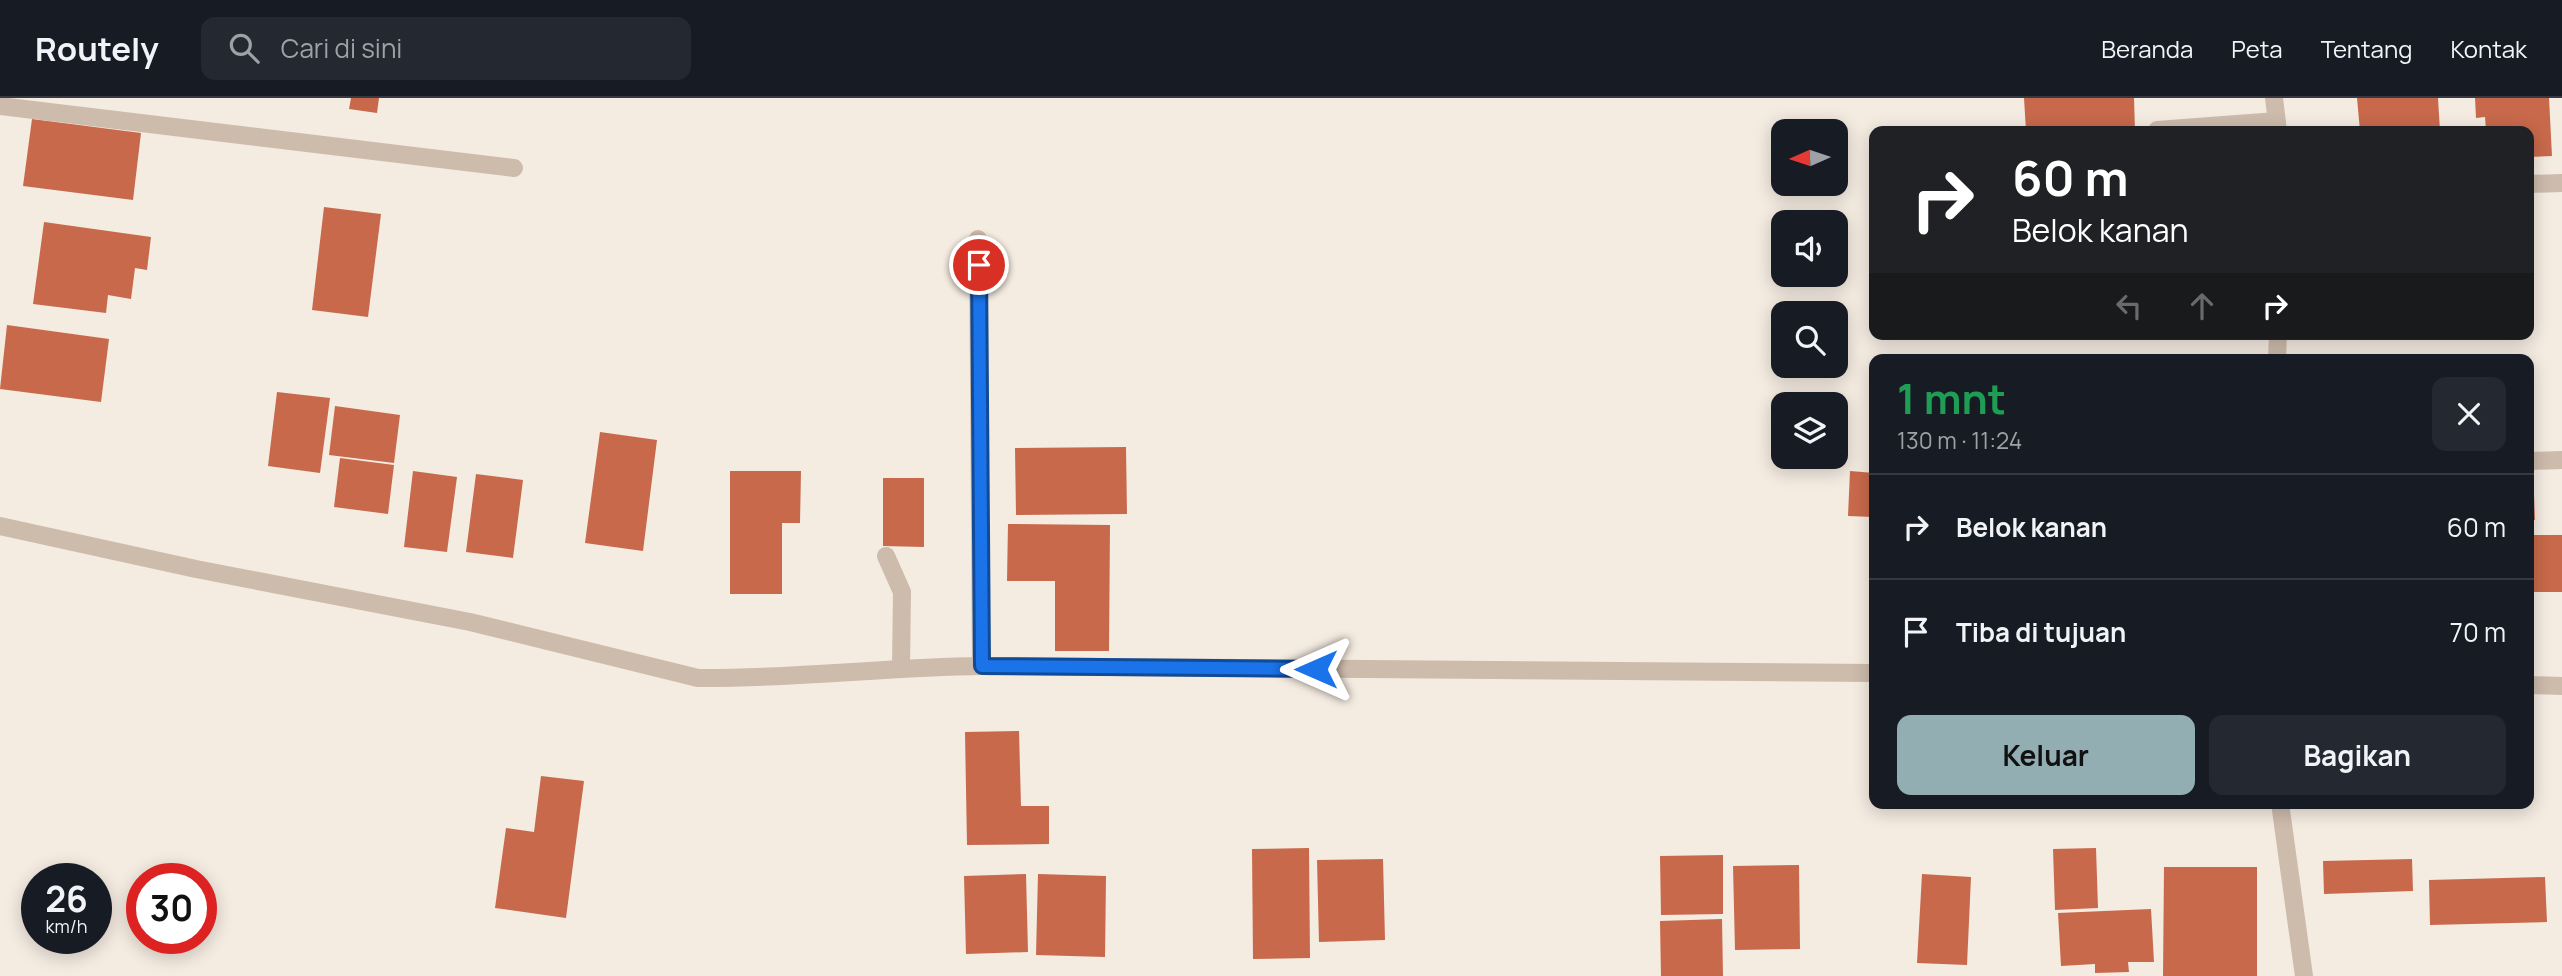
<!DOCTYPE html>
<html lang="id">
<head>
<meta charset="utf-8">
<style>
  body { margin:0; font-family:Manrope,sans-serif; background:#242831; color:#f1f3f6; height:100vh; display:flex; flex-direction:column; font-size:26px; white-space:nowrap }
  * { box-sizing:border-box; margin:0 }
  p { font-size:23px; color:#9ea1a6 }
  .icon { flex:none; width:38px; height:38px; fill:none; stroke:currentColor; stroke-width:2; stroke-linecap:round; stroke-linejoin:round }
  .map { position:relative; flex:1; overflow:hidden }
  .panel { position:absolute; left:1869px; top:256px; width:665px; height:455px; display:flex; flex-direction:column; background:#171b24; border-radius:14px; box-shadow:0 4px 18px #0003 }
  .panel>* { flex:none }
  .banner { position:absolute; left:1869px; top:28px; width:665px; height:214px; border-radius:14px; box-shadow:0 4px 18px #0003; background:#202124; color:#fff; overflow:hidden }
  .needle { width:46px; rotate:267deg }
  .buttons { position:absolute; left:1771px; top:21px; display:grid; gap:14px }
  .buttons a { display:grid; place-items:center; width:77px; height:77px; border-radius:14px; background:#171b24; box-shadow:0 4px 18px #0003; font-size:35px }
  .speed { position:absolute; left:21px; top:765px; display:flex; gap:14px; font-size:35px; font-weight:700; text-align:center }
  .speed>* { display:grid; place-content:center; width:91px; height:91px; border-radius:50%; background:#171b24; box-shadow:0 4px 18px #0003; line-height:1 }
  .speed small { font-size:18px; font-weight:400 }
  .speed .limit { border:10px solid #d22; background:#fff; color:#111 }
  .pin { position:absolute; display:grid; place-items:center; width:60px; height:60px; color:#fff; margin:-30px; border:4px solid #fff; border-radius:50%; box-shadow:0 2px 7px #0007 }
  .me { position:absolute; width:77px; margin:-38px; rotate:270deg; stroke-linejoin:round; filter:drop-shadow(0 0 5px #0008) }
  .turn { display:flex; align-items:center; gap:24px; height:147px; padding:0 28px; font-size:32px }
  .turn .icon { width:91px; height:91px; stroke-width:2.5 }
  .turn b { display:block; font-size:49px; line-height:60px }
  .lanes { display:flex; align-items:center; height:66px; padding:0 28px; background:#0003; justify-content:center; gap:35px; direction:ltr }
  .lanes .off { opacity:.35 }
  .round { display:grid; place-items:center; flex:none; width:74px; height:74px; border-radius:14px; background:#242831 }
  .head { display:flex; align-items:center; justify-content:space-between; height:119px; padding:0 28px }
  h1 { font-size:42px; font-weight:700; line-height:52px; color:#1e9e55 }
  .button { display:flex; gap:14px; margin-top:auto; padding:14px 28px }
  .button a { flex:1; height:80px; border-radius:14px; background:#92aeb2; color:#111; font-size:28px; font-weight:700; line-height:80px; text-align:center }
  .button a+a { background:#242831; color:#f1f3f6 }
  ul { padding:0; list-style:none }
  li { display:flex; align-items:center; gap:21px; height:105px; padding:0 28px; border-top:2px solid #363941 }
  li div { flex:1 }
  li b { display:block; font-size:26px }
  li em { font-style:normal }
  header { display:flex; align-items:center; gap:42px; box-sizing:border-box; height:98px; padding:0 35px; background:#171b24; border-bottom:2px solid #363941 }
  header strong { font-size:33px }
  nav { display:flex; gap:38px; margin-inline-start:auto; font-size:24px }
  .search { width:490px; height:63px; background:#242831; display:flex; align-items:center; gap:18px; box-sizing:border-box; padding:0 24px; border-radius:14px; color:#9ea1a6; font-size:26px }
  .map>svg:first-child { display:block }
  .building { fill:#c8694b }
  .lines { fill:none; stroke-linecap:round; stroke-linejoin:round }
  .minor { stroke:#cdbbac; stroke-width:18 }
  .route-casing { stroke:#114b97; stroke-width:18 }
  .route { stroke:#1a73e8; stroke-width:12 }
</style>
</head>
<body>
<header>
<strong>Routely</strong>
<div class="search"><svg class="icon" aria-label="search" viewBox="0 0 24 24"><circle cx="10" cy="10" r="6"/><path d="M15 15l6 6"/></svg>Cari di sini</div>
<nav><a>Beranda</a><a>Peta</a><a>Tentang</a><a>Kontak</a></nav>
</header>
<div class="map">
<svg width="2562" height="878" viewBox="0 0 2562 878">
  <rect width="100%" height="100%" fill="#f4ebe1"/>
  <path class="building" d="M351,0H379L377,15L349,11Z
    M2024,0H2134L2135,33H2026Z
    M2357,0H2438L2440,33H2360Z
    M2475,0H2549L2552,58L2529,59V33H2486L2485,19L2476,20Z
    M32,21L141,35L133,102L23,88Z
    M324,109L381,116L368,219L312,212Z
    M44,124L151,139L147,172L135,170L131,201L108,197L106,215L33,206Z
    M7,227L109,241L101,304L0,291Z
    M277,294L330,300L320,375L268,368Z
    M335,308L400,317L394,365L329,357Z
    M600,334L657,342L643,453L585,445Z
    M1126,349L1127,416L1016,417L1015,350Z
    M340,360L394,367L388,416L334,409Z
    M2533,369L2535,422H2529V370Z
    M413,373L457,379L447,454L404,449Z
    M730,373H801L800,425H782V496H730Z
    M1850,373L1874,375V419L1848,418Z
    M476,376L523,382L513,460L466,454Z
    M883,380H924V449L883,448Z
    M1008,426L1110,427L1109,553H1055V483H1007Z
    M2529,437H2562V494H2529Z
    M1019,633L1021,708H1049V746L967,747L965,634Z
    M541,678L584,683L566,820L495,810L506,730L534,734Z
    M1309,750L1310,860L1253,861L1252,751Z
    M2096,750L2098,810L2055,812L2053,751Z
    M1723,757V816L1661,817L1660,758Z
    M1383,761L1385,842L1319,844L1317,762Z
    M2412,761L2413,793L2324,796L2323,763Z
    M1799,767L1800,851L1735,852L1733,768Z
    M2164,769H2257V878H2163Z
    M1026,776L1028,854L966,856L964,778Z
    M1038,776L1106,778L1105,859L1036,857Z
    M1922,776L1971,779L1967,867L1917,865Z
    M2545,779L2547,824L2430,827L2429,782Z
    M2151,811L2154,864H2128L2129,874L2095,875V866L2061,868L2058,815Z
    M1722,821L1723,878H1661L1660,823Z"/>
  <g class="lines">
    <path class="minor" d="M2274,0L2278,33
      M0,8L514,70
      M2157,32L2277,23
      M2529,86L2562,85
      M978,141L981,568
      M2277,261L2278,236
      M2529,363L2562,362
      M0,428L196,471L470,524L698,580C793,581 887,569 981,568L1874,575
      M886,458L902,494L901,569
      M2529,587L2562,588
      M2280,705L2304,878"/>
  </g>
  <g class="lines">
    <g class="route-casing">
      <path id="route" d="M979,167L982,568L1316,571"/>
    </g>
    <use href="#route" class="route"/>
  </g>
</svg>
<div class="buttons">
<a><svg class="needle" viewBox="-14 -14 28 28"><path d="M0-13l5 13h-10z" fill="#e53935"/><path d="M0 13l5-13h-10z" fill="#9ea1a6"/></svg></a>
<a><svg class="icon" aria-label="sound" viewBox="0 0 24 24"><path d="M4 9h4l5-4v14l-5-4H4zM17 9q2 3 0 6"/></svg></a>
<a><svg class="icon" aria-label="search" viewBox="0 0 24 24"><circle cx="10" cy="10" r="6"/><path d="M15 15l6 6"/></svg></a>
<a><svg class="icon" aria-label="layers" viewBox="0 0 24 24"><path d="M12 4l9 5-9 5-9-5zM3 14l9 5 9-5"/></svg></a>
</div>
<div class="speed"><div>26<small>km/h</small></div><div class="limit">30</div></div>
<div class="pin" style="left:979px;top:167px;background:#d93025"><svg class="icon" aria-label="arrive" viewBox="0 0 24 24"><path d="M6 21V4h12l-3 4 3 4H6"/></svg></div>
<svg class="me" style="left:1316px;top:571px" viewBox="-20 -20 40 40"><path d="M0-17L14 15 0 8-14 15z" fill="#1a73e8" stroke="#fff" stroke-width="4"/></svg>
<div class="banner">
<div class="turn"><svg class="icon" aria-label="right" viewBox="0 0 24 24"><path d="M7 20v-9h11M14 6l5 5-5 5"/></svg><div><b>60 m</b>Belok kanan</div></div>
<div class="lanes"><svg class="icon off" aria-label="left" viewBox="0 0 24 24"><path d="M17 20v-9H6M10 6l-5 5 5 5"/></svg><svg class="icon off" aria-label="ahead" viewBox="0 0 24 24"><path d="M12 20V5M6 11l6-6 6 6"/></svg><svg class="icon" aria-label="right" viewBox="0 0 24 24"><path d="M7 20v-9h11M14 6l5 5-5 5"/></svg></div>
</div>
<section class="panel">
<div class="head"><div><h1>1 mnt</h1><p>130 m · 11:24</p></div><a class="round"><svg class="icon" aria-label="close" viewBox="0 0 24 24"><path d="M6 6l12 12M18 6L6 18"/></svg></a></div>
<ul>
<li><svg class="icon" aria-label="right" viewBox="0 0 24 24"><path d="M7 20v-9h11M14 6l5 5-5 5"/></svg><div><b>Belok kanan</b></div><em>60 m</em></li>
<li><svg class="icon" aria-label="arrive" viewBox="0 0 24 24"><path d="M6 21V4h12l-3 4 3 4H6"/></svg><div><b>Tiba di tujuan</b></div><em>70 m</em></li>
</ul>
<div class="button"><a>Keluar</a><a>Bagikan</a></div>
</section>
</div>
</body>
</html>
